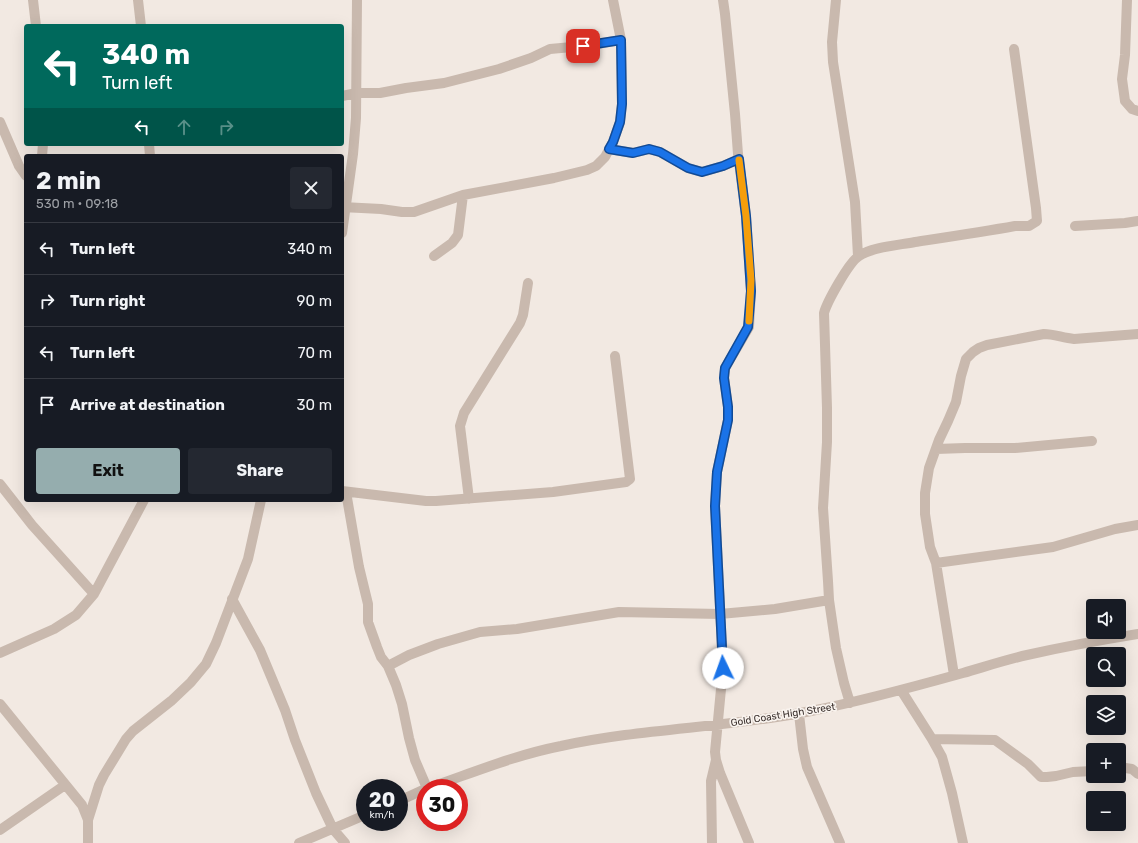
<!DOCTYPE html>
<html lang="en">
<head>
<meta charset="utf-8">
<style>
  body { margin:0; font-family:Rubik,sans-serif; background:#242831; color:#f1f3f6; height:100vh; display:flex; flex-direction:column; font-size:15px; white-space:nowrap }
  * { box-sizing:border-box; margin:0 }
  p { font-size:13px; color:#9ea1a6 }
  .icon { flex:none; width:22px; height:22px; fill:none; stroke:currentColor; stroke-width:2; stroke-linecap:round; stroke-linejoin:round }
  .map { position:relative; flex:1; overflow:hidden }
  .panel { position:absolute; left:24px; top:154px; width:320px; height:348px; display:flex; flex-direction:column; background:#171b24; border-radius:4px; box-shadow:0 4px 16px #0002 }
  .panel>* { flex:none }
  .hud { position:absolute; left:24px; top:24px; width:320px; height:122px; border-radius:4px; box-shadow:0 4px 16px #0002; background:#00695c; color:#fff; overflow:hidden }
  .buttons { position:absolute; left:1086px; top:599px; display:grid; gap:8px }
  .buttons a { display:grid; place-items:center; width:40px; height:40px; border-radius:4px; background:#171b24; box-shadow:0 4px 16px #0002; font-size:20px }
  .speed { position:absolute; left:356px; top:779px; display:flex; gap:8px; font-size:20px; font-weight:700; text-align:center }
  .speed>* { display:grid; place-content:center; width:52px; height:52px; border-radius:50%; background:#171b24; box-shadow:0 4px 16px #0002; line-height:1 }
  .speed small { font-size:10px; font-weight:400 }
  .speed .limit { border:6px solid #d22; background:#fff; color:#111 }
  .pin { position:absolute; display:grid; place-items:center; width:34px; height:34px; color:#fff; margin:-17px; border-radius:8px; box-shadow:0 2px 6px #0006 }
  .me { position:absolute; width:44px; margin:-22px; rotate:357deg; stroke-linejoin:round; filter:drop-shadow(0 0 3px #0008) }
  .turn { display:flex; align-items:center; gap:14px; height:84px; padding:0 12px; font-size:18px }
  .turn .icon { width:52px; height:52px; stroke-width:2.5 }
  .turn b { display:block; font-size:28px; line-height:34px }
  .lanes { display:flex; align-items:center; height:38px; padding:0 12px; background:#0003; justify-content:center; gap:20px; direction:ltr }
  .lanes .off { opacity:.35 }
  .round { display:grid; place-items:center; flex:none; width:42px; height:42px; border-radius:4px; background:#242831 }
  .overview { display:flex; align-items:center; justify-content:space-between; height:68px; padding:0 12px }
  h1 { font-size:24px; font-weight:700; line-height:30px }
  .action { display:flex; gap:8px; margin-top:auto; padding:8px 12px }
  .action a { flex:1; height:46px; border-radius:4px; background:#95adae; color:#111; font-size:16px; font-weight:700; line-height:46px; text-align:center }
  .action a+a { background:#242831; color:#f1f3f6 }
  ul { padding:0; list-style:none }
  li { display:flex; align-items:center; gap:12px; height:52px; padding:0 12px; border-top:1px solid #363941 }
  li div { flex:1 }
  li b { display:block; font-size:15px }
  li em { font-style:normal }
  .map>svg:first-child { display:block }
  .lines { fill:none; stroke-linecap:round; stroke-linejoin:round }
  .minor { stroke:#c9b9ae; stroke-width:10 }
  .route-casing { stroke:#114b97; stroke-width:10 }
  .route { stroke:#1a73e8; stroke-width:7 }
  .slow { stroke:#f59e0b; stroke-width:7 }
  .labels { text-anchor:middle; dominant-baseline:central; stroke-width:3.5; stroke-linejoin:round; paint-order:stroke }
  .street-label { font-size:10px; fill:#392f2c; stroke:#f9f3ee }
</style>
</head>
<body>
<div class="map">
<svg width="1138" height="843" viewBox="0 0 1138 843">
  <rect width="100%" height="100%" fill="#f2e9e2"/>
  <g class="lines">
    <path class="minor" d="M33,0L36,26
      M138,0L141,26
      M723,0L725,14L735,114L738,154L746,216L751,291L749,327L725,368L724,378L728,407V420L717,472L715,506L723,668L715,752L716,760L720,773L749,843
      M836,0L832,42L833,62L855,202L858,256
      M1127,0L1125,55L1122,79L1125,101L1132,109L1138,111
      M342,96L357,93H380L406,88L444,83L499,69L531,58L550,49L583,46L621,40
      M0,122L19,166L26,176
      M149,144L150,156
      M609,149L633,153L649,149L660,152L688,168L702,172L723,166L739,159
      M42,156L43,144
      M342,207L381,209L402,212H414L463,195L554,178L587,170L596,166L605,157L613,142L620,122L622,104L621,40L613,0
      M1075,226L1125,223L1138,221
      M342,233L353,154L356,118L357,0
      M434,256L452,243L458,235L463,195
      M936,449L965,448H1015L1092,441
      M0,484L32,525L94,594
      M342,491L426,501H436L553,492L626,482L630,479L615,356
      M346,492L359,567L368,604V622L377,647L381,657L388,666L396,685L402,704L409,738L415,760L427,788
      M469,499L460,426L464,413L520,323L523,315L528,283
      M936,563L1053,547L1115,529L1138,525
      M232,599L260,650L285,710L295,740L316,793L333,829L345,843
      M0,653L54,629L76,615L94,594L144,500
      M388,666L409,655L438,644L480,632L517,629L619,612L720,614L775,609L829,600
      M954,675L936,563L930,547L925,514V493L929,468L939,440L948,421L956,402L961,376L966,359L973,352L979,348L987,345L1044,334C1054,334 1063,338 1074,339L1138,334
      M901,690L932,739L942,757L952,793L963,843
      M850,703L844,683L836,648L829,600L828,581L823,508L827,442V408L824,313C827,302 849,262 859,256C871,247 900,245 915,242C948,237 982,232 1015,226H1029L1037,221L1036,208L1014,49
      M0,704L82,805L88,820
      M799,714L803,749L807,767L840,843
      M932,739L995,740L1028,764L1041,777H1047L1056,776L1073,772L1093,771
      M1119,767L1132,769L1138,774
      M428,788C472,773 515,755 561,746C643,728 728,728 811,711C862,701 913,687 963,673C984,667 1005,660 1027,655C1063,647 1101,640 1138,634
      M399,801L425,789
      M0,830L65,785
      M88,843V820L99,785L104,775L126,739L133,731L171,701L191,682L206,664L216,643L248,559L261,500
      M299,843L365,815
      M712,843L711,781L716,760"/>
  </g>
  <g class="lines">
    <g class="route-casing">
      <path id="route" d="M583,46L621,40L622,104L620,122L613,142L609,149L633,153L649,149L660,152L688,168L702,172L723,166L739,159L746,216L751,291L748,327L725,368L724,378L728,407V420L717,472L715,506L723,668"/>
    </g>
    <use href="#route" class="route"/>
    <path class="slow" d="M739,160L746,216L751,280L749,321"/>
  </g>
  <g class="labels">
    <g class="street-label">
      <text transform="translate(783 715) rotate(-9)">Gold Coast High Street</text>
    </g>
  </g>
</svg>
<div class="buttons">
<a><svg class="icon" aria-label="sound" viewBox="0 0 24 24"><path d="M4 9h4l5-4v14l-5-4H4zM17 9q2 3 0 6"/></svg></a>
<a><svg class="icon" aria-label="search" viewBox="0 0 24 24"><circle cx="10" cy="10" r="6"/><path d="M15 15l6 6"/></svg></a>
<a><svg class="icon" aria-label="layers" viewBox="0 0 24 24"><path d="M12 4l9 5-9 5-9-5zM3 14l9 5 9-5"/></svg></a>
<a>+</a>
<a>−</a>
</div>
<div class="speed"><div>20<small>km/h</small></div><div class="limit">30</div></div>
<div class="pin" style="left:583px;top:46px;background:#d93025"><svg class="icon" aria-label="arrive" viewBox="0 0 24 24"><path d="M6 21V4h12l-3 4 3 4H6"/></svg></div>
<svg class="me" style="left:723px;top:668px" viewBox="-20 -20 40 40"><circle r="19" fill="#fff"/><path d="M0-13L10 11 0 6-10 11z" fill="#1a73e8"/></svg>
<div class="hud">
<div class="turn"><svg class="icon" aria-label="left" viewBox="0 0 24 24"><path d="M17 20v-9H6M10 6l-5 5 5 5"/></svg><div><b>340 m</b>Turn left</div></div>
<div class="lanes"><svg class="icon" aria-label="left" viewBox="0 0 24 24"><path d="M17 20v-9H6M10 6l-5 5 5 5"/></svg><svg class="icon off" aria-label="ahead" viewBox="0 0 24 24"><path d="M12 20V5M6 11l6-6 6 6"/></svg><svg class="icon off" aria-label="right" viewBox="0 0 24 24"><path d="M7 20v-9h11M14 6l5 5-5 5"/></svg></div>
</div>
<section class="panel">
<div class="overview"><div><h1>2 min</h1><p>530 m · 09:18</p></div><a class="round"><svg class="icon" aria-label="close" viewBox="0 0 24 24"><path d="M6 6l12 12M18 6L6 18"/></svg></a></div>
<ul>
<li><svg class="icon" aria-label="left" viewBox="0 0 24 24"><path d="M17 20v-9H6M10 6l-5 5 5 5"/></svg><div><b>Turn left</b></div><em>340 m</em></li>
<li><svg class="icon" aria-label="right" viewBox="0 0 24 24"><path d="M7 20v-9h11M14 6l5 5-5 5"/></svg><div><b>Turn right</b></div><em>90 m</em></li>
<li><svg class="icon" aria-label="left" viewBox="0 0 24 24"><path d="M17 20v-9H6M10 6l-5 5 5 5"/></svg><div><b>Turn left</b></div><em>70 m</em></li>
<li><svg class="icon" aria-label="arrive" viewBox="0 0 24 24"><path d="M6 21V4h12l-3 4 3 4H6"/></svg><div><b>Arrive at destination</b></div><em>30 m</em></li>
</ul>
<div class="action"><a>Exit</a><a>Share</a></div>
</section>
</div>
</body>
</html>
